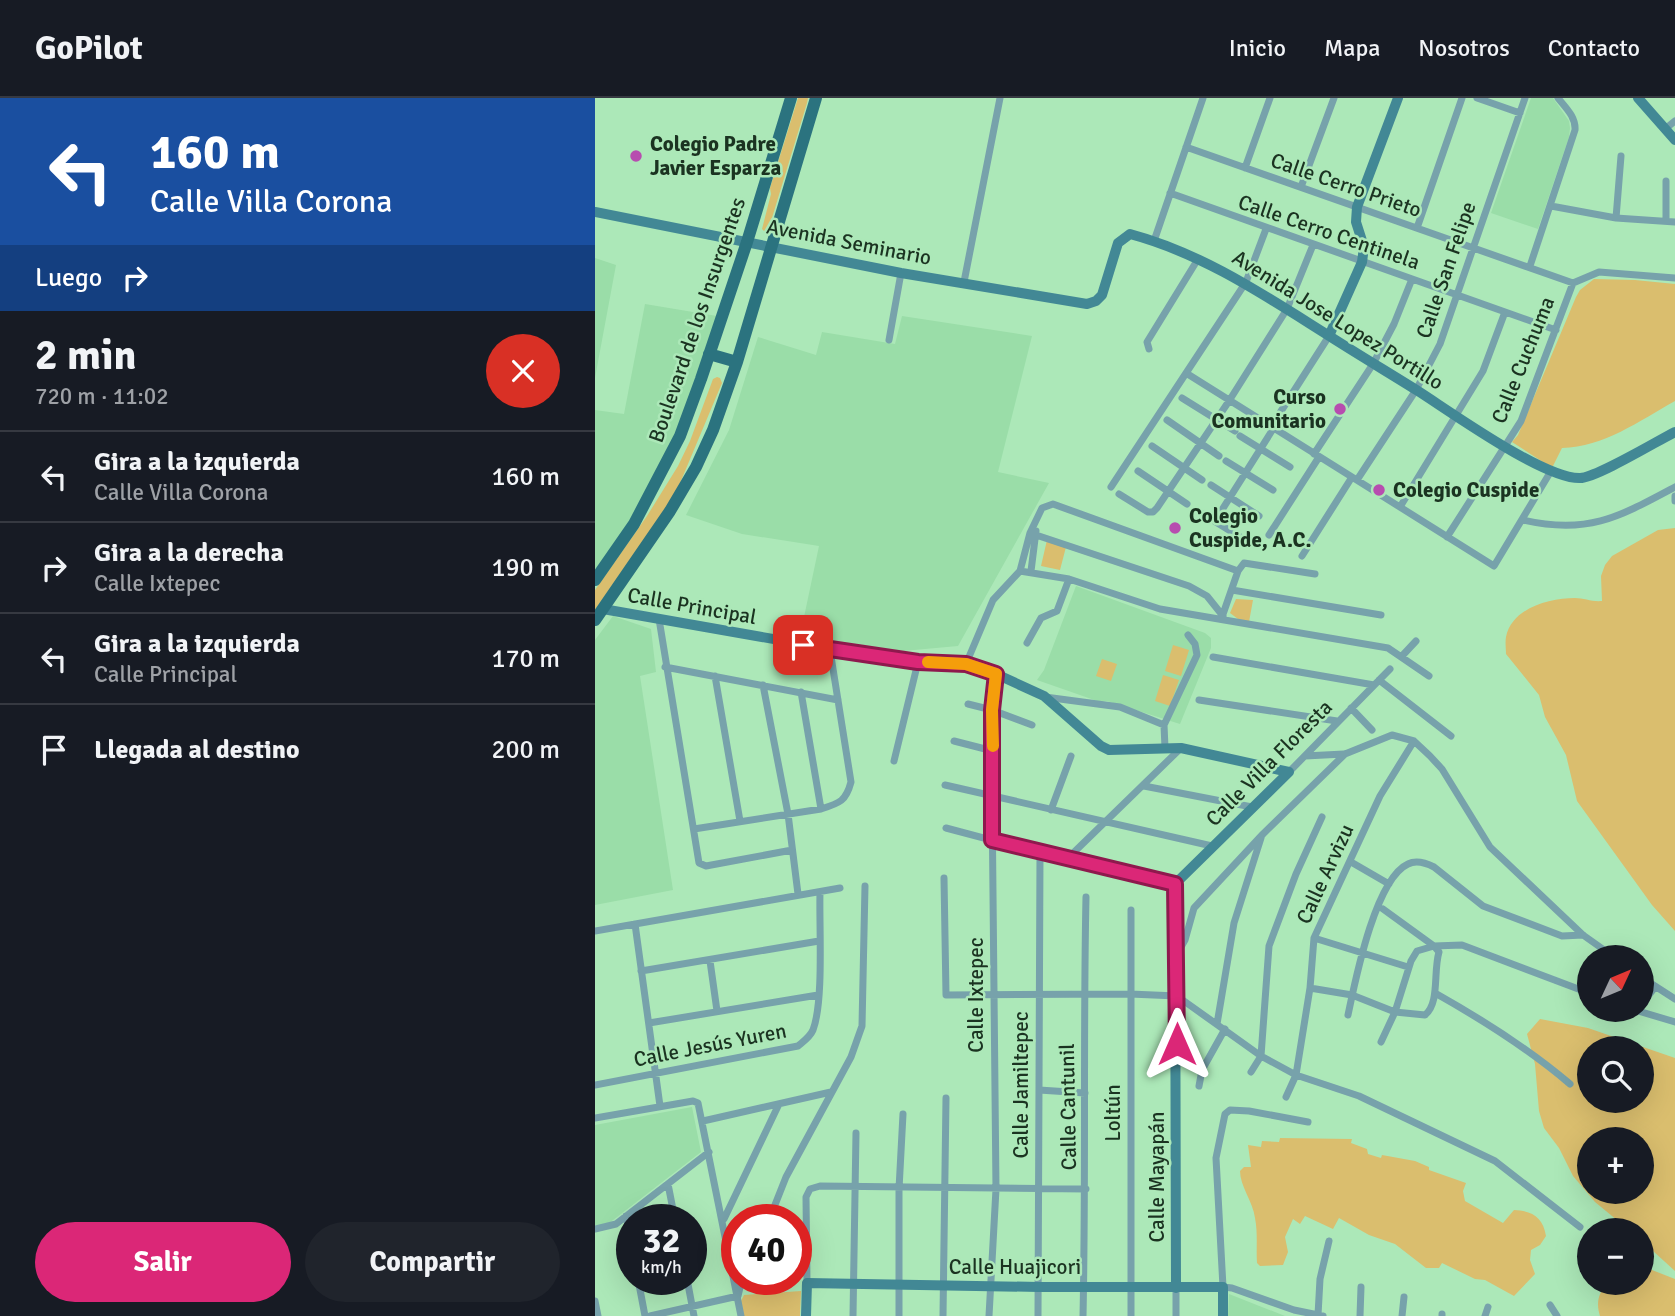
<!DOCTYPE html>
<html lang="es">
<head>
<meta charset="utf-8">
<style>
  body { margin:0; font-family:Signika,sans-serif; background:#20242c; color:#f1f3f6; height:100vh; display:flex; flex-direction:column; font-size:26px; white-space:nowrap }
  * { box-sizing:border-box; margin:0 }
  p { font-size:23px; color:#9ea1a6 }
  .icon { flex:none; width:38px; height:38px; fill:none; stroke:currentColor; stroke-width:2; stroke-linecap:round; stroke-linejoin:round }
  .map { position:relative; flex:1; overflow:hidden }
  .side { display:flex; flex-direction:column; background:#171b24; width:595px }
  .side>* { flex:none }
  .guide { background:#1a4fa0; color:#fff; overflow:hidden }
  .needle { width:46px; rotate:46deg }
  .buttons { position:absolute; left:982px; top:847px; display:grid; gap:14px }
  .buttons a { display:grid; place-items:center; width:77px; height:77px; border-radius:50%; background:#171b24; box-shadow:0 7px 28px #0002; font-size:35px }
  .speed { position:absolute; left:21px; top:1106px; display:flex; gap:14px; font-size:35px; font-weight:700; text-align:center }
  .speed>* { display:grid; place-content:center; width:91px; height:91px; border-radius:50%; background:#171b24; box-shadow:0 7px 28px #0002; line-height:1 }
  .speed small { font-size:18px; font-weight:400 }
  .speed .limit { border:10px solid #d22; background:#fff; color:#111 }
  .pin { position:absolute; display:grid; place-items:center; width:60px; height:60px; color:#fff; margin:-30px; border-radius:14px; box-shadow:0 4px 10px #0006 }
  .me { position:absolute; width:77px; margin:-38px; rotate:0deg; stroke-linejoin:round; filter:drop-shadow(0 0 5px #0008) }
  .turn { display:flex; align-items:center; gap:24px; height:147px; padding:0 35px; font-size:32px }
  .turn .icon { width:91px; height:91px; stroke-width:2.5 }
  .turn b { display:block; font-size:49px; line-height:60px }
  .then { display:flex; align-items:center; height:66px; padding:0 35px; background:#0003; gap:14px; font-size:26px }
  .round { display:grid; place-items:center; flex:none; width:74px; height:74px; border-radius:37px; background:#20242c }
  .head { display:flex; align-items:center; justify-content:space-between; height:119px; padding:0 35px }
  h1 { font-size:42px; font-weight:700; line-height:52px }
  .action { display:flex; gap:14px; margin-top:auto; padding:14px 35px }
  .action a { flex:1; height:80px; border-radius:42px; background:#db2777; color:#fff; font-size:28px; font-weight:700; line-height:80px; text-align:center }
  .action a+a { background:#20242c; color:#f1f3f6 }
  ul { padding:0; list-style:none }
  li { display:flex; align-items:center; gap:21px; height:91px; padding:0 35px; border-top:2px solid #363941 }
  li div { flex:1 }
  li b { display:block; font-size:26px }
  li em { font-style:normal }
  header { display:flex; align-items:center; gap:42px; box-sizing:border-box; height:98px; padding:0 35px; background:#171b24; border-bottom:2px solid #363941 }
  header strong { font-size:33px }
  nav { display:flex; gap:38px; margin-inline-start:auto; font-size:24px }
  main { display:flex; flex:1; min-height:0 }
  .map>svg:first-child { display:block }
  .built { fill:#9adda8 }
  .green { fill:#dabe6e; fill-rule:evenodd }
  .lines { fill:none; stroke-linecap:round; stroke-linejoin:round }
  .street { stroke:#77a2ab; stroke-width:7 }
  .secondary { stroke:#428895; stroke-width:10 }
  .primary { stroke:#2b737f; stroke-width:12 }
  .route-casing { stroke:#8e194d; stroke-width:18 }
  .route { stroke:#db2777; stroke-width:12 }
  .slow { stroke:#f59e0b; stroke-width:12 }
  .poi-dot { fill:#b74daf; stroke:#ace8b8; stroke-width:2.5 }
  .labels { text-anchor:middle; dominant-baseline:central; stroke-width:5; stroke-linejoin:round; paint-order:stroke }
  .poi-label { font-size:21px; font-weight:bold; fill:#1b3321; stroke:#ace8b8; text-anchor:start }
  .street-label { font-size:21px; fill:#1b3321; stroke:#ace8b8 }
</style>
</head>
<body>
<header>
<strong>GoPilot</strong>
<nav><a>Inicio</a><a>Mapa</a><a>Nosotros</a><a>Contacto</a></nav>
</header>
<main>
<section class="side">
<div class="guide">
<div class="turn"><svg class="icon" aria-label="left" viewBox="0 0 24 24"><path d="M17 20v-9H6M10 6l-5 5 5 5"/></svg><div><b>160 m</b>Calle Villa Corona</div></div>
<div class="then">Luego<svg class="icon" aria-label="right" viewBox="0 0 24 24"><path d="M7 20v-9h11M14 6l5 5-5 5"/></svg></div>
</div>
<div class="head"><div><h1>2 min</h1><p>720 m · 11:02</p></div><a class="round" style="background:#d93025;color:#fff"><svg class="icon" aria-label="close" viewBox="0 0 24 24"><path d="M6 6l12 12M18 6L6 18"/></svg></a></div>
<ul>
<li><svg class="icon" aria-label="left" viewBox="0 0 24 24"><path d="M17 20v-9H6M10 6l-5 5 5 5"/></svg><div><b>Gira a la izquierda</b><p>Calle Villa Corona</p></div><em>160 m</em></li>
<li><svg class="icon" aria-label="right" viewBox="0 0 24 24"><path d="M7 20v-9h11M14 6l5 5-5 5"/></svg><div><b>Gira a la derecha</b><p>Calle Ixtepec</p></div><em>190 m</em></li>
<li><svg class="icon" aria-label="left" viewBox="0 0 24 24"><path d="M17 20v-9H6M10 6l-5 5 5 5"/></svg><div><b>Gira a la izquierda</b><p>Calle Principal</p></div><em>170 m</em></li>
<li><svg class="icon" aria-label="arrive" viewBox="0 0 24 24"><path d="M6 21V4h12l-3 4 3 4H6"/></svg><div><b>Llegada al destino</b></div><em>200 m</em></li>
</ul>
<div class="action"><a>Salir</a><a>Compartir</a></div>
</section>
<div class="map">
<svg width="1080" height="1218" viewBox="0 0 1080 1218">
  <rect width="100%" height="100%" fill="#ace8b8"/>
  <path class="built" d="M936,0H958L974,23L975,30L974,39L943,131L896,115Z
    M0,160L21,167L0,280Z
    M50,206L128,219L87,341L0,480V312L29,316Z
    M307,218L437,238L403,374L454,385L363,548L308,553L205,538L224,448L147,436L91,417L134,332L163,239L221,257L227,234L300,246Z
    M481,488L610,535L616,540V550L585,626L512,603L505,604L442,582L449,572Z
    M18,518L56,531L61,574L45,578L78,792L0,807V542Z
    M97,1009L106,1054L13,1126L0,1128V1027Z
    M634,1196L690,1218H633Z"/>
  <path class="green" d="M203,0H213L212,5L173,133L170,134L167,131L176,96L175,90Z
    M999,181L1040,182L1080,186V303C1044,323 1009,349 967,350L957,370L917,344L923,337L981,199L985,192Z
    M122,279L125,280L127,285L80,397L0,512V492L52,418L83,368L95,343L118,281Z
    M1080,430V833L1057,807L982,703L971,657L950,619L944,597L911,556C911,551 910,544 911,539C917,510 954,500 980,500C989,500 997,504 1007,503L1006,478L1010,467L1017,458L1063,432Z
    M452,442L471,449L465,472L446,468Z
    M641,501L658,502L654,524L643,521L635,515Z
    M578,547L594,552L586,578L570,573Z
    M507,561L522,566L516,583L501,578Z
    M568,577L584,582L575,608L560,603Z
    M945,921L993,930L1080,960V1173L1047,1143L1046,1132H1034L1000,1104L978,1078L964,1050L949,1030L944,1013L940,966L932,936ZM994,950H1046V1003H994ZM994,1041H1046V1094H994Z
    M685,1040L757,1041L756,1045L772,1051L773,1056L786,1060L787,1057L820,1063L834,1069V1072L871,1085L868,1093L870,1103L908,1125L919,1112C937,1113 948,1119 951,1138L945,1147L936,1152L935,1162L940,1176L919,1198L890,1182L880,1181L847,1165L844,1170H831L800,1146L774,1137L744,1120L738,1131L710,1118L705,1126L698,1121L690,1139L693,1154L688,1167L665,1168L662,1165C661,1151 663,1135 660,1120C658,1104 645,1088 645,1073L649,1069H656L653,1047L666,1049L667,1043L684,1044Z
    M1047,1164L1057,1172L1080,1181V1218H1005C1001,1205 1003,1196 1012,1185H1046Z
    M206,1193L205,1218H149L146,1203L149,1197Z"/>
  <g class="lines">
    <path class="street" d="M882,0L925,15
      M1070,31L1080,23
      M591,49L978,185
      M650,70L675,0
      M706,89L739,0
      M575,95L961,232
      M956,108L1021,120L1080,124
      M1021,120L1026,58
      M1071,123V83
      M822,130L867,0
      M559,143L608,0
      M935,168L980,32C981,19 971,10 963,0
      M369,184L405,0
      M294,242L306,175
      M554,251L552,244L603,161
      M591,275L899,468L956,373
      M587,300L640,333
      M681,321L734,238
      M572,322L624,358
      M645,338L695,369
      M557,348L607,382
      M719,356L778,266L799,226L817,181
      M631,363L678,392
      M543,373L592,406
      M762,382L821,292L845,246L930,0
      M616,387L664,418
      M516,389L651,184L671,131
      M524,396L553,414H558L562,410L634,303L692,211L718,147
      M1080,398V403
      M805,409L888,273L910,214
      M603,413L650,442
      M928,422C993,437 1024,419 1080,389
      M620,423L678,331
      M435,435L594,488L612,498L628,518
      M674,437L724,359
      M852,439L926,323L978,185L1004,174L1080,180
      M707,458L757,379
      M425,473L474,481L565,511L793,550L834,578
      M436,473L441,433
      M637,492L786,517
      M627,519L643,473L649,465L720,476
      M64,521L104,765L111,768L197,752
      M432,545L446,520L462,513L474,481
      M807,558L821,543
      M618,559L779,587
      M371,566L398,502L425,473L435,435L447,410L458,406L643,473
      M70,569L243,602
      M120,578L145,723
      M784,582L856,638
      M168,587L193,716L203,796
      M206,594L226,711
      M450,599L525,609L569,627
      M604,602L742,623
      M373,606L397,612L437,627
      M756,610L777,632
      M359,643L398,653
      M570,650L569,627L602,557L600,546L593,537
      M710,658L749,656
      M299,663L323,564
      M694,674L795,571
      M350,687L617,748
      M549,688L657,709
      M456,712L476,658
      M351,730L471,762L580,786
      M99,731L226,711C245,705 251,703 256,684L235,552
      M471,762L586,650
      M756,764L794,786
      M349,780L351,897L535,896L582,898L666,958L701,977L764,998L900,1063L985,1129
      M788,811L839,848
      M40,826L65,1008
      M0,833L245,790
      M719,840L813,869
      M582,856L590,842L599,810L668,736L750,656L797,637L819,643L835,658L847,671L895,749L988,837L1019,859
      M115,863L122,913
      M46,873L224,843
      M1046,879L1080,901
      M715,890L757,897L800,914L830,917C845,905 838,874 844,854L839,848
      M840,895C888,922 933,950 975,986
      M1046,907L1060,889
      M1040,912L1080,924
      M753,917C760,884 780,781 813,766C821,762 831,765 839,769L888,808L967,838L988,837
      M54,925L223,897
      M622,926L639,825L666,740
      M786,944L800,914L816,863L822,853L839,848L867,847L994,895
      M656,974L666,958L674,848L701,776L727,719
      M0,987L203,948C209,943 215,939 218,932C229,903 224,828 225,794
      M604,988L607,972L630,931
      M444,992L490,995
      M691,999L701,977L715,890L719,840L785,698L819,643
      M0,1020L98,1003L103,1005L146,1218
      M108,1023L236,994
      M713,1024L654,1013L635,1012L630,1016L621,1060L628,1189L637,1190L699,1212L728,1218
      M73,1086L80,1122
      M31,1118L37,1146
      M129,1121L184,1006
      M174,1122L191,1079L256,959L267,928L270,788
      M0,1131L21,1126L114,1054
      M43,1181L50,1218
      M92,1181L99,1218
      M212,1185L211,1099L215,1091L225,1088L491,1091
      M581,1190V1218
      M0,1203L3,1218
      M955,1207L962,1218
      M723,1217L725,1181L734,1143
      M55,1218L143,1198L147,1181
      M258,1218L261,1035
      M304,1218V1091L308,1016
      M348,1218L351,1000
      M394,1218L401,1091L397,697V612L401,576
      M443,1218L445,755
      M488,1218C491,1078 488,939 491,799
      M536,1218V812
      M765,1218L766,1189
      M807,1218L809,1199
      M847,1218V1216
      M890,1218L893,1209"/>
    <path class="secondary" d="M1043,0L1080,42
      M0,114L306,175L492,206L501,203L507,197L523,145L535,136C606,155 666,195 728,234C759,254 791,273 823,293C856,314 949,381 985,380C1001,380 1062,343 1080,334
      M734,238L767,164L769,149L761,124L762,109L803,0
      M8,511L275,558L323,564L371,566L401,576L449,598L506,648L514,652L586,650L694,674
      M581,1190L580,786L694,674
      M211,1218L212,1185L444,1189H628V1218"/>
    <path class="primary" d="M114,256L142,264
      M0,482L39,426L85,338L106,281L152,144L196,0
      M0,522L75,413L101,369L118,332L142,264L221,0"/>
  </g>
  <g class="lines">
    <g class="route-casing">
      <path id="route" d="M208,547L323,564L371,566L401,576L397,612V742L580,786L582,946"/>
    </g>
    <use href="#route" class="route"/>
    <path class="slow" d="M333,564L371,566L401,576L397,612L398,648"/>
  </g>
  <g class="poi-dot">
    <circle cx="41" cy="58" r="7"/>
    <circle cx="745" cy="311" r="7"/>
    <circle cx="784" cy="392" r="7"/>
    <circle cx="580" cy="430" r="7"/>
  </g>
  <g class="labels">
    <g class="poi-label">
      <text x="55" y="46">Colegio Padre<tspan x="55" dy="24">Javier Esparza</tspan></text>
      <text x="731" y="299" text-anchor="end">Curso<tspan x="731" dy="24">Comunitario</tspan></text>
      <text x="798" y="392">Colegio Cuspide</text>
      <text x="594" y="418">Colegio<tspan x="594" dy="24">Cuspide, A.C.</tspan></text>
    </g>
    <g class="street-label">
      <text transform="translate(751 87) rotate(19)">Calle Cerro Prieto</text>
      <text transform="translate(734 134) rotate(19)">Calle Cerro Centinela</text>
      <text transform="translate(254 144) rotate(11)">Avenida Seminario</text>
      <text transform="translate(851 172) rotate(-71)">Calle San Felipe</text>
      <text transform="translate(102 222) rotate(-71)">Boulevard de los Insurgentes</text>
      <text transform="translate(743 222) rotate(32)">Avenida Jose Lopez Portillo</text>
      <text transform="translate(928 262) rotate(-68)">Calle Cuchuma</text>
      <text transform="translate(97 508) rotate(10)">Calle Principal</text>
      <text transform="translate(674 665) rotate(-45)">Calle Villa Floresta</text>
      <text transform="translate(730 776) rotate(-65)">Calle Arvizu</text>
      <text transform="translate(381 897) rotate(-90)">Calle Ixtepec</text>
      <text transform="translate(115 947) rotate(-11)">Calle Jesús Yuren</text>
      <text transform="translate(426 987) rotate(-90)">Calle Jamiltepec</text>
      <text transform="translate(473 1009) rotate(-91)">Calle Cantunil</text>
      <text transform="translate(518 1015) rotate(-90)">Loltún</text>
      <text transform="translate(562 1079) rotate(-90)">Calle Mayapán</text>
      <text x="420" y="1169">Calle Huajicori</text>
    </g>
  </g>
</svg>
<div class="buttons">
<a><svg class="needle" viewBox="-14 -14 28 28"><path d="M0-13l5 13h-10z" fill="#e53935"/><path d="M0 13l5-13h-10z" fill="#9ea1a6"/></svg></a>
<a><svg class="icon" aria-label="search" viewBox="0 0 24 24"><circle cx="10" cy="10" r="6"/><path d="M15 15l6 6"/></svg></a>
<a>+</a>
<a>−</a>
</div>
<div class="speed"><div>32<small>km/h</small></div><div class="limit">40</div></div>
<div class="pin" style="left:208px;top:547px;background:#d93025"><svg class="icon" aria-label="arrive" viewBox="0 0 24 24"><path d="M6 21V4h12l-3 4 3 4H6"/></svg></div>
<svg class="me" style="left:582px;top:946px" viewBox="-20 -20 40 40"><path d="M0-17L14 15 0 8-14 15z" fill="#db2777" stroke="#fff" stroke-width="4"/></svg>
</div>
</main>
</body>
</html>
